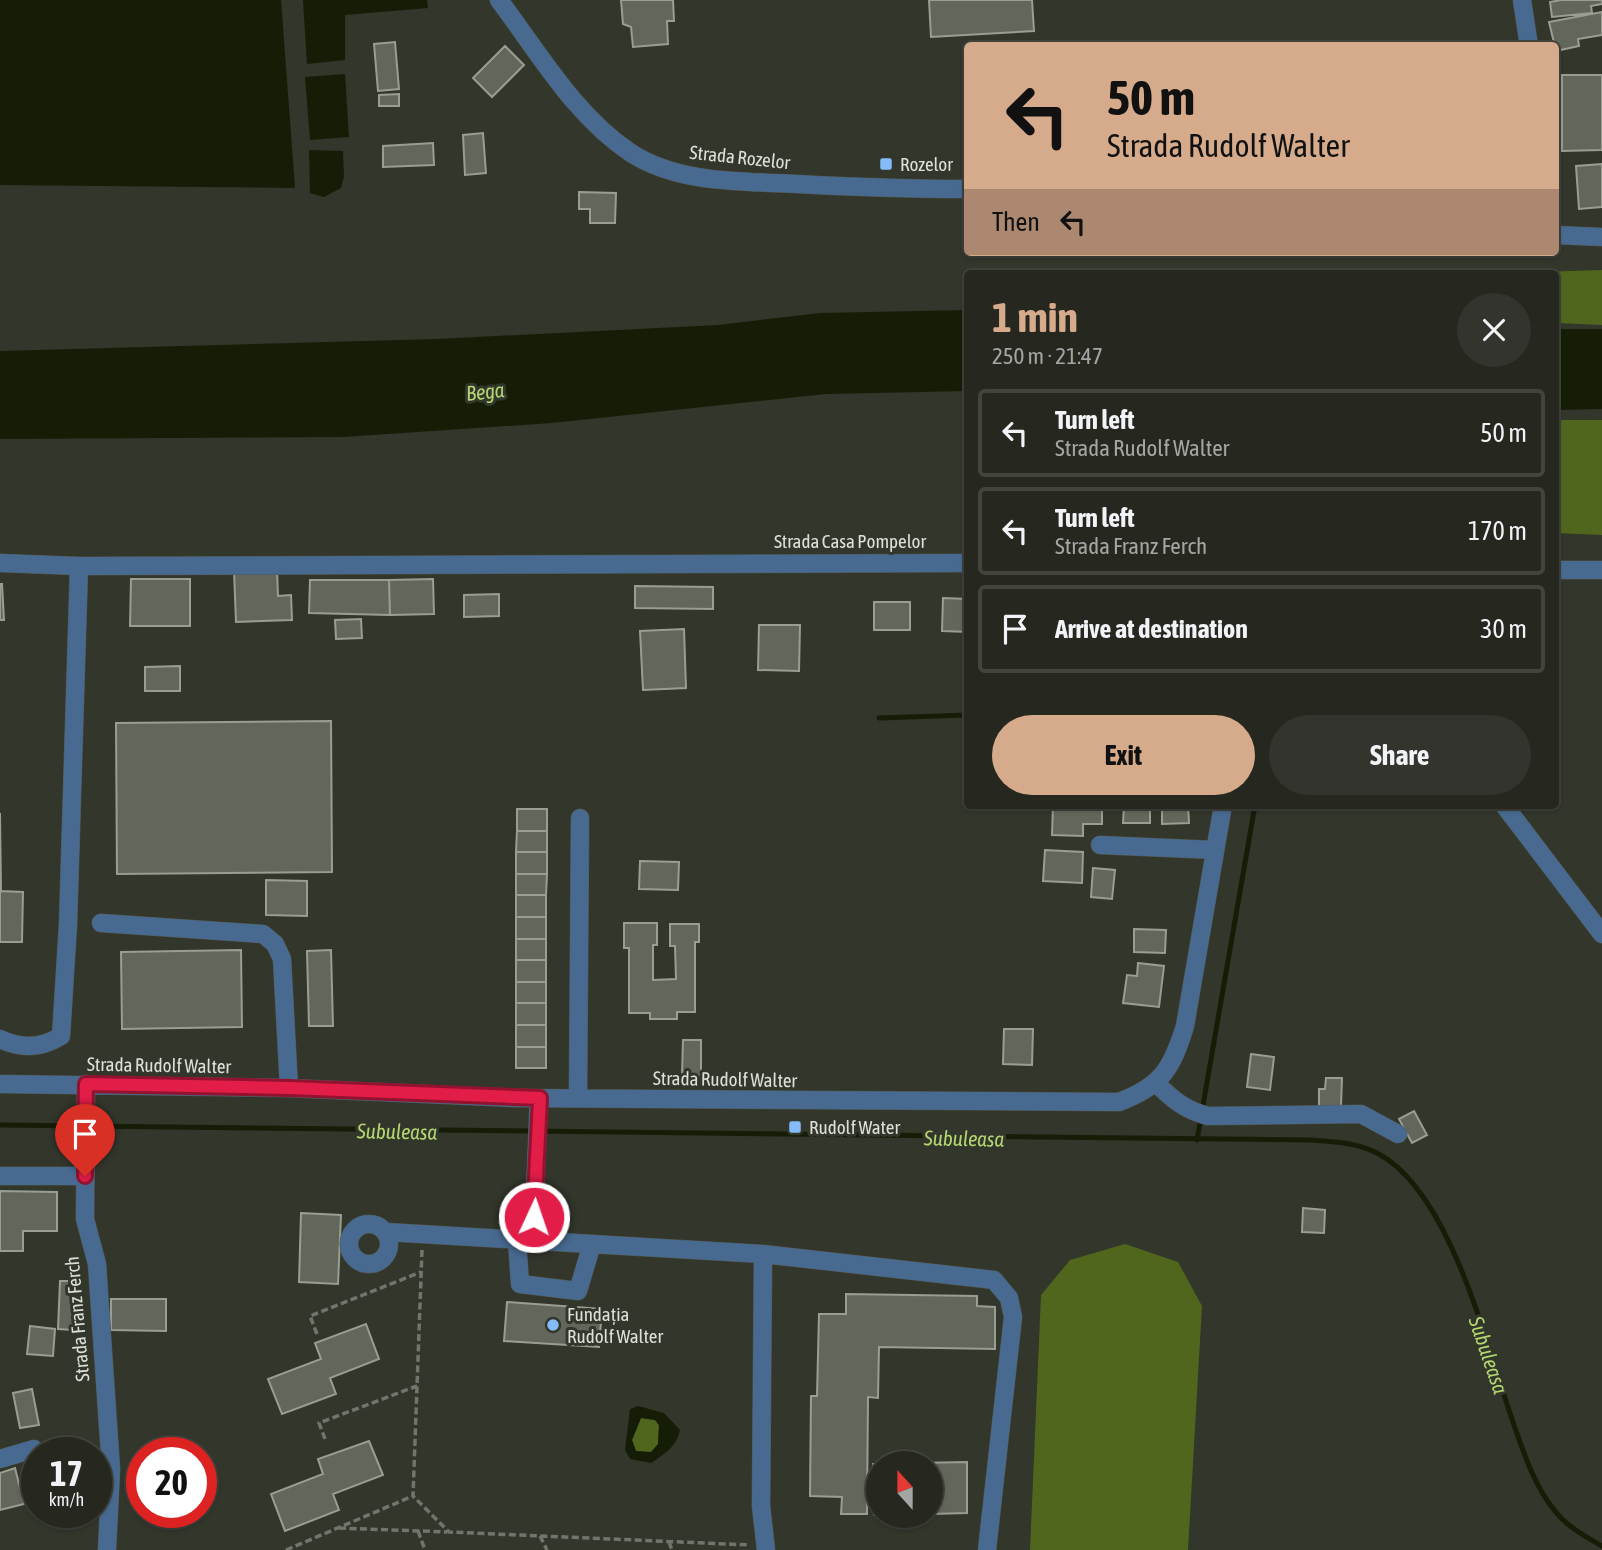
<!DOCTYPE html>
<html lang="en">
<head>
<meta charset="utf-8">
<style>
  body { margin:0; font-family:"Asap Condensed",sans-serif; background:#32342d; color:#f1f3f6; height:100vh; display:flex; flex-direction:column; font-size:26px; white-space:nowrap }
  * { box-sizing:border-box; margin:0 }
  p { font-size:23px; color:#a4a6a5 }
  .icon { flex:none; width:38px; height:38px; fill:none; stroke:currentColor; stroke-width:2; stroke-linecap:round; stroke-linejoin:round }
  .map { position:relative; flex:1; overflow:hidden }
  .sheet { position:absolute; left:964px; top:270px; width:595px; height:539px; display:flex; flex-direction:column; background:#262820; border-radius:7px; box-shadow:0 2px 5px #0004,0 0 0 2px #42443e }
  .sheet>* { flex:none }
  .banner { position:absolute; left:964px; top:42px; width:595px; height:214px; border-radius:7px; box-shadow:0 2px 5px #0004,0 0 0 2px #42443e; background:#d6ab8b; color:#111; overflow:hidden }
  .needle { width:46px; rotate:339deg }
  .tools { position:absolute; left:866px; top:1451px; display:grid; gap:14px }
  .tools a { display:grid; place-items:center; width:77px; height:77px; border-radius:50%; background:#262820; box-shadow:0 2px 5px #0004,0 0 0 2px #42443e; font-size:35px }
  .speed { position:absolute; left:21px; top:1437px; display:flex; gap:14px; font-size:35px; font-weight:700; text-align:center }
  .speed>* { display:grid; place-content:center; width:91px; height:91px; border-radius:50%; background:#262820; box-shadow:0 2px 5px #0004,0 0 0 2px #42443e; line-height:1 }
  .speed small { font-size:18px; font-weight:400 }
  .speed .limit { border:10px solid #d22; background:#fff; color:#111 }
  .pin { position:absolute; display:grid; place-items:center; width:60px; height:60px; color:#fff; margin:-72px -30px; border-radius:50% 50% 50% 0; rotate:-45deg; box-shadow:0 0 7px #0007 }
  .pin .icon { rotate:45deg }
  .me { position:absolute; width:77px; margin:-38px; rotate:3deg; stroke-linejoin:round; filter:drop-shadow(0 0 5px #0008) }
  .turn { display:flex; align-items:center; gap:24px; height:147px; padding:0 28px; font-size:32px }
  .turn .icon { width:91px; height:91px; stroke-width:2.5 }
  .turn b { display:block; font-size:49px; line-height:60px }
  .then { display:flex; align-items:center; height:66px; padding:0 28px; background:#0003; gap:14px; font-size:26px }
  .round { display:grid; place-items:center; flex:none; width:74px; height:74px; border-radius:37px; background:#32342d }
  .overview { display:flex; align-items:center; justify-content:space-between; height:119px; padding:0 28px }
  h1 { font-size:42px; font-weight:700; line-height:52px; color:#d6ab8b }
  .primary-button { display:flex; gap:14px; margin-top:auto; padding:14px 28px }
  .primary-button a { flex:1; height:80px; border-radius:42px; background:#d6ab8b; color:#111; font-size:28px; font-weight:700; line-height:80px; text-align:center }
  .primary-button a+a { background:#32342d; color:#f1f3f6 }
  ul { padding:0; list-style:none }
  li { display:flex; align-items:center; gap:21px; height:88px; margin:0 14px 10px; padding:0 14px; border:4px solid #42443e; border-radius:7px }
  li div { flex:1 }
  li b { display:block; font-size:26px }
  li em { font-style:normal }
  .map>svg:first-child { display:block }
  .green { fill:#50661c }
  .water { fill:#161d06; fill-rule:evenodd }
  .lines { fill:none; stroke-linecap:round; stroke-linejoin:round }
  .stream { stroke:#161d06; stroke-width:5 }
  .building { fill:#63675b; stroke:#999e92; stroke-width:2 }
  .minor-casing { stroke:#51554a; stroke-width:19 }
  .path { stroke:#71756c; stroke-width:3.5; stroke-dasharray:7 3.5; stroke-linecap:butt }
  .minor { stroke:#486a91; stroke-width:18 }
  .route-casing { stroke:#92132f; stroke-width:18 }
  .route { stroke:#e11d48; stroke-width:12 }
  .poi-dot { fill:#85bbfb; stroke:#32362b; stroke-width:2.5 }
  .labels { text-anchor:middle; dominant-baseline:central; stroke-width:6; stroke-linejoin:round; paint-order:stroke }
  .street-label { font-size:19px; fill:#dde0d9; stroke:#32362b }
  .poi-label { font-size:19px; fill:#dde0d9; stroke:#32362b; text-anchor:start }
  .water-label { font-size:21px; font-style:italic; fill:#b4d670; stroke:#32362b }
</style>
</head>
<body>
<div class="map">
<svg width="1602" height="1550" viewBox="0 0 1602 1550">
  <rect width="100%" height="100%" fill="#32362b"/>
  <path class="green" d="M1602,270V325L1556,323V273H1511Z
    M1556,420H1602V535L1556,533Z
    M1125,1244L1178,1262L1202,1306L1188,1550H1030L1041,1295L1070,1260Z
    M641,1418L655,1420L659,1425L658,1444L651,1453L636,1451L632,1440Z"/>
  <path class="water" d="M0,0H281L295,188L0,185Z
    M303,0H427L428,8L345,15V60L307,64Z
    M345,74L349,137L310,140L305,77Z
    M309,150L343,151L344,176L341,188L324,197L310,193Z
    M968,310V391L826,394L552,423L343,437L0,439V351L437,339L718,325L820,313Z
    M1556,329H1602V409L1556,410Z
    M638,1406L664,1413L680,1430C677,1446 665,1454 651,1463L630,1459L625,1450L630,1409ZM641,1418L655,1420L659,1425L658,1444L651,1452L636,1451L632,1440Z"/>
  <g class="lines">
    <path class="stream" d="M879,718L968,715
      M0,1125L1310,1140C1333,1142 1356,1142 1377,1153C1451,1191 1487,1348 1514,1425C1524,1454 1535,1487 1555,1511C1566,1526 1586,1537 1602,1546
      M1197,1140L1255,805"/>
  </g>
  <path class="building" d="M621,0H673L674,21H667L668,44L633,47L631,27L623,24Z
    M929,0H1032L1034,31L931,37Z
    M1561,0H1602V4L1591,6L1592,13L1552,17L1550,2Z
    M1602,12V35L1578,39L1579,46L1556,51L1549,22Z
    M395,42L399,89L378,91L374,44Z
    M505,46L524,65L492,97L473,78Z
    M1562,75H1602V150L1562,151Z
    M399,94V106H379V95Z
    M483,133L486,173L465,175L463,135Z
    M433,143L434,165L383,167V146Z
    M1602,164V207L1579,209L1576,166Z
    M579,192L616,193L615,223H590V209H579Z
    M277,569L278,596L291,595L292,620L236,622L234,571Z
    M131,579H190V626H130Z
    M433,579L434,614L390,615L389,580Z
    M310,580H389L390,615L309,613Z
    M0,584H2L4,620H0Z
    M635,586L713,587V609L635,608Z
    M499,594V616L464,617V595Z
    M943,598L968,599V632L942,631Z
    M874,602H910V630H874Z
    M361,619L362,638L336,639L335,620Z
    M759,625H800L799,671L758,670Z
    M684,629L686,688L643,690L640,631Z
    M180,666V691H145V667Z
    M331,721L332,872L117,874L116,723Z
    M1053,805H1102V824H1083V836L1052,835Z
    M1124,805H1150V823H1123Z
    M1162,805H1188L1189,823L1162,824Z
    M517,809H547V831H517Z
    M0,813L1,891L23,892L22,942H0Z
    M517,831H547V852H516Z
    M1045,850L1083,852L1082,883L1043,881Z
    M516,852H547V874H516Z
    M640,861L679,862L678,890L639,889Z
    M1093,868L1115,870L1112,899L1091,897Z
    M516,874H547L546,895H516Z
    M266,880L307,881V916L266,915Z
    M516,895H546V917H516Z
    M516,917H546V939H516Z
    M624,923H657V945H653V980L676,979L675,946H670V924H699V942H695V1012H677V1019H650V1013H629V948H624Z
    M1134,929L1166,930L1165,953L1134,952Z
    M516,939H546V960H516Z
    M241,950L242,1027L122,1029L121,952Z
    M331,950L333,1026H309L307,951Z
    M516,960H546V982H516Z
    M1138,963L1164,966L1159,1007L1123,1003L1127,975L1137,976Z
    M516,982H546V1003H516Z
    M516,1003H546V1025H516Z
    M516,1025H546V1047H516Z
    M1004,1029H1033L1032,1065L1003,1064Z
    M683,1040H701V1075H682Z
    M516,1047H546V1068H516Z
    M1251,1054L1274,1057L1270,1090L1247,1087Z
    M1326,1078H1342L1341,1106H1319V1089H1325Z
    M1414,1111L1427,1135L1412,1143L1399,1119Z
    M0,1191L57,1192V1231H23V1251H0Z
    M1303,1208L1325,1210L1324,1233L1302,1232Z
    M301,1213L341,1215L338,1284L299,1282Z
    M60,1281H76L73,1330L58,1329Z
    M846,1294L977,1296V1306L995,1307V1349L879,1347L878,1398L868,1397L867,1514H841L842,1497L810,1496L811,1396H817L819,1314H846Z
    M111,1299H166V1331L111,1330Z
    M507,1302L602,1309L599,1347L504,1341Z
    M366,1324L379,1359L330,1378L336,1394L282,1414L268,1379L321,1359L315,1343Z
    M30,1326L55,1329L53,1356L27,1354Z
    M32,1389L39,1425L20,1428L13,1393Z
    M369,1441L383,1475L333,1494L339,1510L285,1531L271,1494L323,1474L318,1459Z
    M967,1462V1513L931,1514V1463H914Z
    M37,1464V1497L29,1465Z
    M873,1464H878V1515H874Z
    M15,1468L24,1504L0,1510V1473Z"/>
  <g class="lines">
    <g class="minor-casing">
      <path id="minor" d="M499,0C539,53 575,116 631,153C679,184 742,181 797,184C854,187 911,189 968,189
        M1522,0L1529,46
        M1556,235L1602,237
        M0,563L79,566L968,563
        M1556,570H1602
        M1504,805L1602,934
        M1100,845L1215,850
        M101,923L263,934L275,944L282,959L289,1088
        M0,1039C21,1049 42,1048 61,1036L68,925L79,566
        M1156,1083C1173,1100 1185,1110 1208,1116L1361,1114L1398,1134
        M0,1084L289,1088L515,1098L1119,1102C1162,1086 1172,1068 1185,1026L1223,805
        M86,1084L85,1219L97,1264L111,1469L107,1550
        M578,1098L580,818
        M0,1176H85
        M349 1244a20 20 0 1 1 40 0a20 20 0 1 1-40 0Z
        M386,1232L763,1254L994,1280L1009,1298L1013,1317L987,1550
        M517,1240L520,1284L578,1291L592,1244
        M533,1241L539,1098
        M763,1254L761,1506L766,1550
        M0,1459L34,1449"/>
    </g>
    <path class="path" d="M422,1250L413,1496L449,1532L750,1545
      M317,1334L310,1316L421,1272
      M325,1439L319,1423L417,1386
      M339,1528L447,1532
      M418,1531L425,1550
      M540,1536L547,1550
      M669,1542L672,1550
      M286,1550L413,1496"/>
    <use href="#minor" class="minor"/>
  </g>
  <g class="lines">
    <g class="route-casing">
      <path id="route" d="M85,1176L86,1084L289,1088L540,1098L534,1217"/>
    </g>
    <use href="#route" class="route"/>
  </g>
  <g class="poi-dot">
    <rect x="879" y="157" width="14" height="14" rx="3.5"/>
    <rect x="788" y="1120" width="14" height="14" rx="3.5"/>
    <circle cx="553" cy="1325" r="7"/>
  </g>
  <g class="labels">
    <g class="street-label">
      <text transform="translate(740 157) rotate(6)">Strada Rozelor</text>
      <text x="850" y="541">Strada Casa Pompelor</text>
      <text transform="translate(159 1065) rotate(1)">Strada Rudolf Walter</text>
      <text transform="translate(725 1079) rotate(1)">Strada Rudolf Walter</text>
      <text transform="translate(77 1319) rotate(-95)">Strada Franz Ferch</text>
    </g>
    <g class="poi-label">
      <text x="900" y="164">Rozelor</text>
      <text x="809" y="1127">Rudolf Water</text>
      <text x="567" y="1314">Fundația<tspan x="567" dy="22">Rudolf Walter</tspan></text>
    </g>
    <g class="water-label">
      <text transform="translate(485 391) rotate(-6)">Bega</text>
      <text transform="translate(397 1131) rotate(1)">Subuleasa</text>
      <text transform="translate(964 1138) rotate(1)">Subuleasa</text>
      <text transform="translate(1489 1355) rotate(71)">Subuleasa</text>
    </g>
  </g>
</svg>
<div class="tools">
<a><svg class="needle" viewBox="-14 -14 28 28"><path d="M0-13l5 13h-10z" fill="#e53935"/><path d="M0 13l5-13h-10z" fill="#a4a6a5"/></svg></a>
</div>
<div class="speed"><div>17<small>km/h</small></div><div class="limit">20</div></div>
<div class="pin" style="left:85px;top:1176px;background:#d93025"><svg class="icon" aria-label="arrive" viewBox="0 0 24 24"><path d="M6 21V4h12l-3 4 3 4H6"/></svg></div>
<svg class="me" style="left:534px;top:1217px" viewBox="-20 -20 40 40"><circle r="17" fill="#e11d48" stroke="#fff" stroke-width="3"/><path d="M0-11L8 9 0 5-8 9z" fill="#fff"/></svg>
<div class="banner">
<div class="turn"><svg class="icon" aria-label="left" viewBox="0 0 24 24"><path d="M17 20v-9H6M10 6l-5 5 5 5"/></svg><div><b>50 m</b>Strada Rudolf Walter</div></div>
<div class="then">Then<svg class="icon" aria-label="left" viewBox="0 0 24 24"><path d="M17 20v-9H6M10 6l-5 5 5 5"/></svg></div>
</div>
<section class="sheet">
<div class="overview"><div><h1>1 min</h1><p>250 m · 21:47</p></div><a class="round"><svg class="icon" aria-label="close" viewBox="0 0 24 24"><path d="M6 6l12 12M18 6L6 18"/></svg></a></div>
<ul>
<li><svg class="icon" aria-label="left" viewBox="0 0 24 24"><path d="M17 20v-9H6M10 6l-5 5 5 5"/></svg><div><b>Turn left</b><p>Strada Rudolf Walter</p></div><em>50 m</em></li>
<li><svg class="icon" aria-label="left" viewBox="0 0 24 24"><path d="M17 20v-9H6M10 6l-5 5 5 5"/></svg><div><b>Turn left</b><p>Strada Franz Ferch</p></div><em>170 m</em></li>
<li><svg class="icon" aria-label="arrive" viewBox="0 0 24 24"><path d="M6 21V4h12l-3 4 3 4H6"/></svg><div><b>Arrive at destination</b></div><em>30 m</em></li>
</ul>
<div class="primary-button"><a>Exit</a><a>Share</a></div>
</section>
</div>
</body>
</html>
